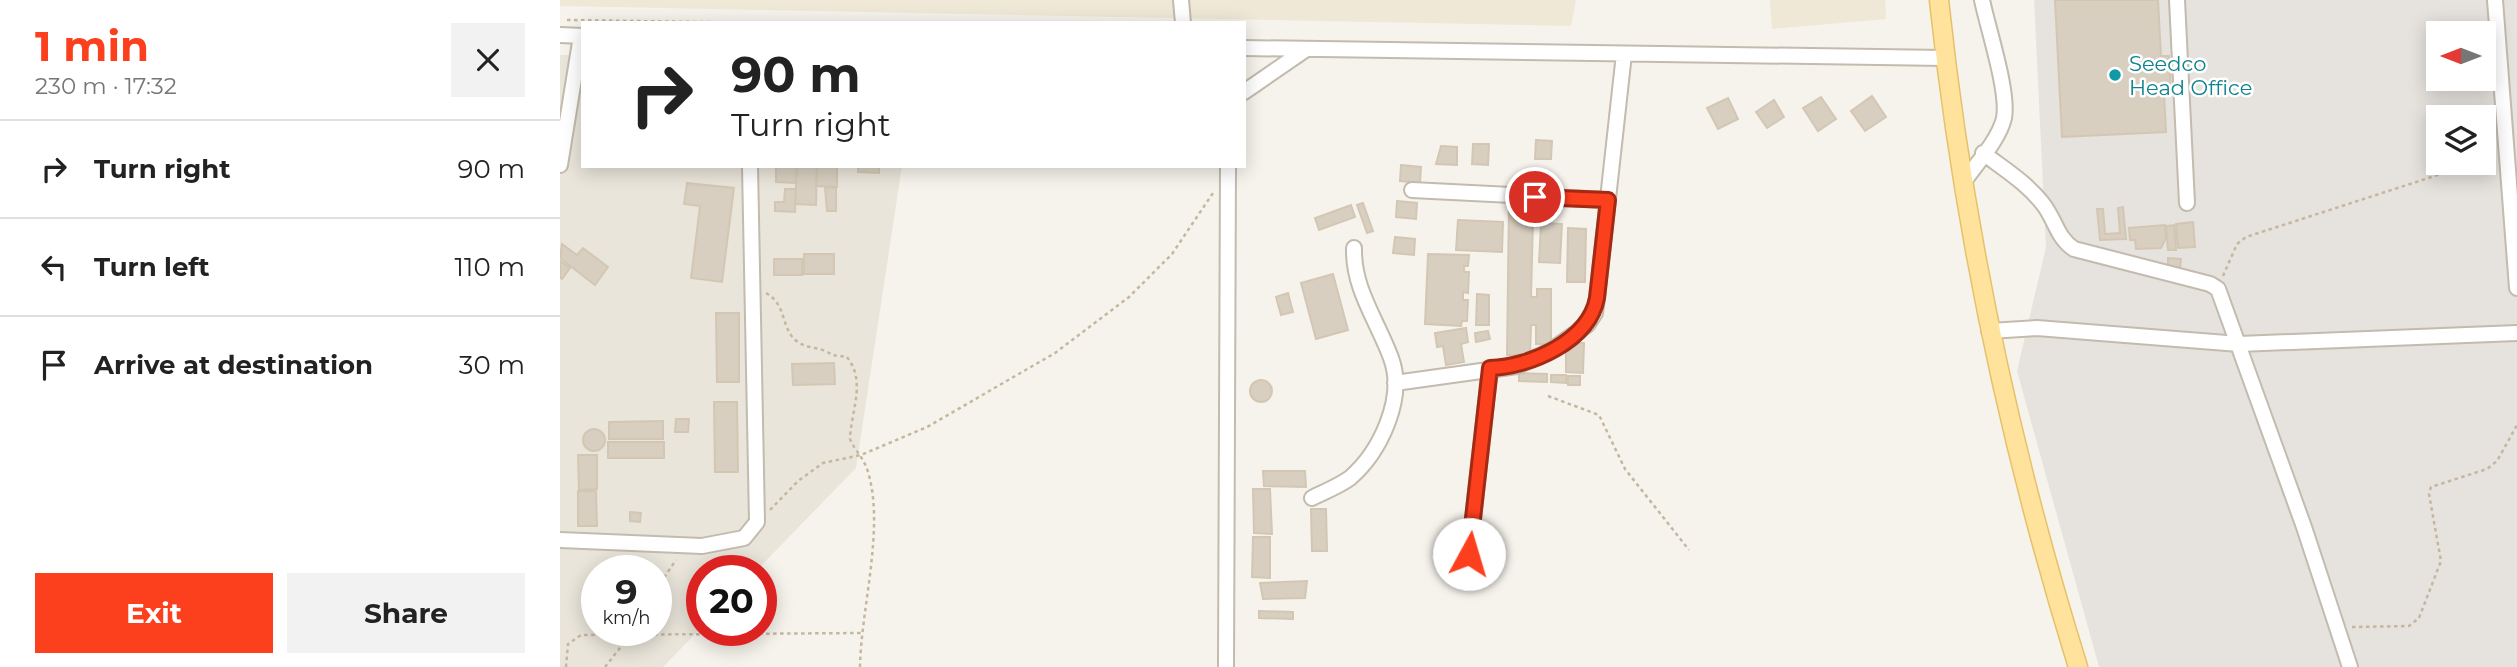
<!DOCTYPE html>
<html lang="en">
<head>
<meta charset="utf-8">
<style>
  body { margin:0; font-family:Montserrat,sans-serif; background:#f2f2f2; color:#222; height:100vh; display:flex; flex-direction:column; font-size:26px; white-space:nowrap }
  * { box-sizing:border-box; margin:0 }
  p { font-size:23px; color:#767676 }
  .icon { flex:none; width:38px; height:38px; fill:none; stroke:currentColor; stroke-width:2; stroke-linecap:round; stroke-linejoin:round }
  .map { position:relative; flex:1; overflow:hidden }
  .sheet { display:flex; flex-direction:column; background:#fff; width:560px }
  .sheet>* { flex:none }
  .guide { position:absolute; left:21px; top:21px; width:665px; height:147px; border-radius:0px; box-shadow:0 4px 18px #0003; background:#fff; color:#222; overflow:hidden }
  .needle { width:46px; rotate:270deg }
  .tools { position:absolute; left:1866px; top:21px; display:grid; gap:14px }
  .tools a { display:grid; place-items:center; width:70px; height:70px; border-radius:0px; background:#fff; box-shadow:0 4px 18px #0003; font-size:35px }
  .speed { position:absolute; left:21px; top:555px; display:flex; gap:14px; font-size:35px; font-weight:700; text-align:center }
  .speed>* { display:grid; place-content:center; width:91px; height:91px; border-radius:50%; background:#fff; box-shadow:0 4px 18px #0003; line-height:1 }
  .speed small { font-size:18px; font-weight:400 }
  .speed .limit { border:10px solid #d22; background:#fff; color:#111 }
  .pin { position:absolute; display:grid; place-items:center; width:60px; height:60px; color:#fff; margin:-30px; border:4px solid #fff; border-radius:50%; box-shadow:0 2px 7px #0007 }
  .me { position:absolute; width:77px; margin:-38px; rotate:6deg; stroke-linejoin:round; filter:drop-shadow(0 0 5px #0008) }
  .turn { display:flex; align-items:center; gap:24px; height:147px; padding:0 35px; font-size:32px }
  .turn .icon { width:91px; height:91px; stroke-width:2.5 }
  .turn b { display:block; font-size:49px; line-height:60px }
  .round { display:grid; place-items:center; flex:none; width:74px; height:74px; border-radius:0px; background:#f2f2f2 }
  .headline { display:flex; align-items:center; justify-content:space-between; height:119px; padding:0 35px }
  h1 { font-size:42px; font-weight:700; line-height:52px; color:#fc3f1d }
  .button { display:flex; gap:14px; margin-top:auto; padding:14px 35px }
  .button a { flex:1; height:80px; border-radius:0px; background:#fc3f1d; color:#fff; font-size:28px; font-weight:700; line-height:80px; text-align:center }
  .button a+a { background:#f2f2f2; color:#222 }
  ul { padding:0; list-style:none }
  li { display:flex; align-items:center; gap:21px; height:98px; padding:0 35px; border-top:2px solid #e0e0e0 }
  li div { flex:1 }
  li b { display:block; font-size:26px }
  li em { font-style:normal }
  main { display:flex; flex:1; min-height:0 }
  .map>svg:first-child { display:block }
  .residential { fill:#eae5da; fill-rule:evenodd }
  .industrial { fill:#e6e2dd; fill-rule:evenodd }
  .education { fill:#efe8d6 }
  .building { fill:#d8cfc1; stroke:#d3c7b4; stroke-width:2 }
  .lines { fill:none; stroke-linecap:round; stroke-linejoin:round }
  .minor-casing { stroke:#c2bbae; stroke-width:18 }
  .major-casing { stroke:#e6c16a; stroke-width:21 }
  .path { stroke:#c4b79f; stroke-width:2.5; stroke-dasharray:3.5 3.5; stroke-linecap:butt }
  .minor { stroke:#fff; stroke-width:14 }
  .major { stroke:#ffe39c; stroke-width:18 }
  .route-casing { stroke:#a42913; stroke-width:18 }
  .route { stroke:#fc3f1d; stroke-width:12 }
  .culture-dot { fill:#0f9aa8; stroke:#fff; stroke-width:2.5 }
  .labels { text-anchor:middle; dominant-baseline:central; stroke-width:5; stroke-linejoin:round; paint-order:stroke }
  .culture-label { font-size:21px; fill:#0d838f; stroke:#fff; text-anchor:start }
</style>
</head>
<body>
<main>
<section class="sheet">
<div class="headline"><div><h1>1 min</h1><p>230 m · 17:32</p></div><a class="round"><svg class="icon" aria-label="close" viewBox="0 0 24 24"><path d="M6 6l12 12M18 6L6 18"/></svg></a></div>
<ul>
<li><svg class="icon" aria-label="right" viewBox="0 0 24 24"><path d="M7 20v-9h11M14 6l5 5-5 5"/></svg><div><b>Turn right</b></div><em>90 m</em></li>
<li><svg class="icon" aria-label="left" viewBox="0 0 24 24"><path d="M17 20v-9H6M10 6l-5 5 5 5"/></svg><div><b>Turn left</b></div><em>110 m</em></li>
<li><svg class="icon" aria-label="arrive" viewBox="0 0 24 24"><path d="M6 21V4h12l-3 4 3 4H6"/></svg><div><b>Arrive at destination</b></div><em>30 m</em></li>
</ul>
<div class="button"><a>Exit</a><a>Share</a></div>
</section>
<div class="map">
<svg width="1957" height="667" viewBox="0 0 1957 667">
  <rect width="100%" height="100%" fill="#f6f3ec"/>
  <path class="residential" d="M0,55H23V166H342L296,468L197,570H142V627L103,667H0ZM37,570H96V630H37Z"/>
  <path class="industrial" d="M1474,0H1957V667H1539L1457,371L1486,247ZM1878,33H1923V79H1878ZM1878,117H1923V163H1878Z"/>
  <path class="education" d="M0,0H1016L1011,26L0,6Z
    M1210,0H1325L1326,19L1212,29Z"/>
  <path class="building" d="M1495,0H1598L1601,56H1609L1611,94H1604L1606,132L1502,137Z
    M1312,96L1326,117L1305,131L1291,111Z
    M1261,97L1276,119L1258,131L1243,108Z
    M1168,98L1178,119L1158,129L1147,108Z
    M1214,100L1224,117L1207,128L1196,112Z
    M976,140L992,141L991,159H975Z
    M913,144H929L928,165L912,164Z
    M881,146L897,147V165L876,164Z
    M841,165L861,167L860,183L840,181Z
    M216,166H237L236,183L216,182Z
    M237,166H257L256,205L235,204Z
    M257,166H277V187L256,186Z
    M298,166H319V173L298,172Z
    M127,183L174,188L162,282L131,278L140,206L124,204Z
    M265,187L276,188V211H267Z
    M225,189H236L235,212L215,211V202H224Z
    M837,201L857,203L856,219L836,217Z
    M949,202H957V220H973L971,297H977V289H991V344H976V325H971L970,355H947Z
    M803,203L813,231L807,233L797,205Z
    M791,205L795,217L759,230L755,218Z
    M1563,207L1566,239L1540,240L1537,209H1543L1545,234L1560,233L1558,208Z
    M898,220L943,222L942,252L896,250Z
    M1633,222L1635,247L1618,248L1616,224Z
    M981,223L1002,224L1000,263L979,262Z
    M1605,225L1606,238L1601,248L1576,249L1575,240H1570L1569,228Z
    M1614,225L1616,250H1608L1606,226Z
    M1008,228L1026,229L1025,282H1007Z
    M835,237L855,239L854,255L833,253Z
    M2,244L17,255L23,248L48,267L35,285L0,258Z
    M244,254H274V274H244Z
    M868,254L909,255L908,266H904V272H909L908,293L903,292V300H908L907,321H902L901,326L865,324Z
    M1608,258L1621,259L1620,268L1608,267Z
    M214,259H242V275H214Z
    M0,261L10,268L2,279L0,277Z
    M773,274L788,330L756,339L741,283Z
    M728,293L733,312L721,315L716,297Z
    M917,294L929,295V325H916Z
    M156,313H179V382H157Z
    M906,328L908,342L901,344L904,362L886,365L883,346L877,347L875,333Z
    M928,331L930,339L916,342L915,333Z
    M1006,343H1024L1023,373L1006,372Z
    M274,363L275,384L233,385L232,364Z
    M959,373L987,374V382L959,381Z
    M991,375H1006V383L991,382Z
    M1008,376H1020V385H1008Z
    M690 391a11 11 0 1 1 22 0a11 11 0 1 1-22 0Z
    M154,402H177L178,472H155Z
    M116,419H129L128,432H115Z
    M103,421V439H49V422Z
    M23 440a11 11 0 1 1 22 0a11 11 0 1 1-22 0Z
    M48,442H104V458H48Z
    M18,455H37V489L19,490Z
    M703,471H745L746,487L704,486Z
    M693,489H710L712,534L694,533Z
    M18,491H36L37,526H18Z
    M751,509H766L767,551H752Z
    M70,512L81,513L80,522L70,521Z
    M693,537H710V578L692,577Z
    M747,581L745,598L703,599L700,583Z
    M699,611L733,612V619L699,618Z"/>
  <g class="lines">
    <g class="minor-casing">
      <path id="minor" d="M621,0L623,23
        M1617,0L1627,203
        M1935,0L1957,288
        M0,35L23,36
        M684,48L1385,58
        M684,92L745,50
        M1423,153C1444,169 1467,183 1483,204C1495,219 1497,238 1514,249L1650,284L1658,289L1744,527L1790,667
        M0,165L21,36
        M1403,183C1416,164 1439,140 1444,118C1449,92 1428,29 1422,0
        M852,190L1048,200
        M1429,331L1477,328L1679,344L1957,333
        M835,383L957,366L990,351L1027,325L1035,313L1037,298L1064,54
        M752,498C764,492 779,486 790,478C820,452 846,398 831,358C817,320 793,289 794,248
        M0,540L142,546L184,538L197,522L190,166
        M909,554L930,368
        M666,667L668,166"/>
    </g>
    <g class="major-casing">
      <path id="major" d="M1379,0C1403,227 1450,449 1518,667"/>
    </g>
    <path class="path" d="M7,20L211,23
      M1923,160L1933,151
      M1663,276L1677,244L1686,237L1915,163
      M206,293C228,305 220,330 238,342C246,348 257,347 265,351C274,355 275,357 286,356C307,380 291,411 290,439C295,451 304,458 308,472C325,528 301,608 300,667
      M988,396L1039,415L1065,469L1129,550
      M210,510L238,481L263,463L301,455L367,427L495,353L569,297L612,254L653,193
      M96,589L116,560
      M1792,627L1849,626L1859,618L1881,561L1869,494L1871,487L1927,469L1937,461L1957,425
      M6,667L8,644L21,635L301,633
      M45,667L74,630"/>
    <use href="#minor" class="minor"/>
    <use href="#major" class="major"/>
  </g>
  <g class="lines">
    <g class="route-casing">
      <path id="route" d="M909,554L930,368C970,367 1029,341 1037,298L1048,200L975,197"/>
    </g>
    <use href="#route" class="route"/>
  </g>
  <circle class="culture-dot" cx="1555" cy="75" r="7"/>
  <g class="labels">
    <g class="culture-label">
      <text x="1569" y="63">Seedco<tspan x="1569" dy="24">Head Office</tspan></text>
    </g>
  </g>
</svg>
<div class="tools">
<a><svg class="needle" viewBox="-14 -14 28 28"><path d="M0-13l5 13h-10z" fill="#e53935"/><path d="M0 13l5-13h-10z" fill="#767676"/></svg></a>
<a><svg class="icon" aria-label="layers" viewBox="0 0 24 24"><path d="M12 4l9 5-9 5-9-5zM3 14l9 5 9-5"/></svg></a>
</div>
<div class="speed"><div>9<small>km/h</small></div><div class="limit">20</div></div>
<div class="pin" style="left:975px;top:197px;background:#d93025"><svg class="icon" aria-label="arrive" viewBox="0 0 24 24"><path d="M6 21V4h12l-3 4 3 4H6"/></svg></div>
<svg class="me" style="left:909px;top:554px" viewBox="-20 -20 40 40"><circle r="19" fill="#fff"/><path d="M0-13L10 11 0 6-10 11z" fill="#fc3f1d"/></svg>
<div class="guide">
<div class="turn"><svg class="icon" aria-label="right" viewBox="0 0 24 24"><path d="M7 20v-9h11M14 6l5 5-5 5"/></svg><div><b>90 m</b>Turn right</div></div>
</div>
</div>
</main>
</body>
</html>
